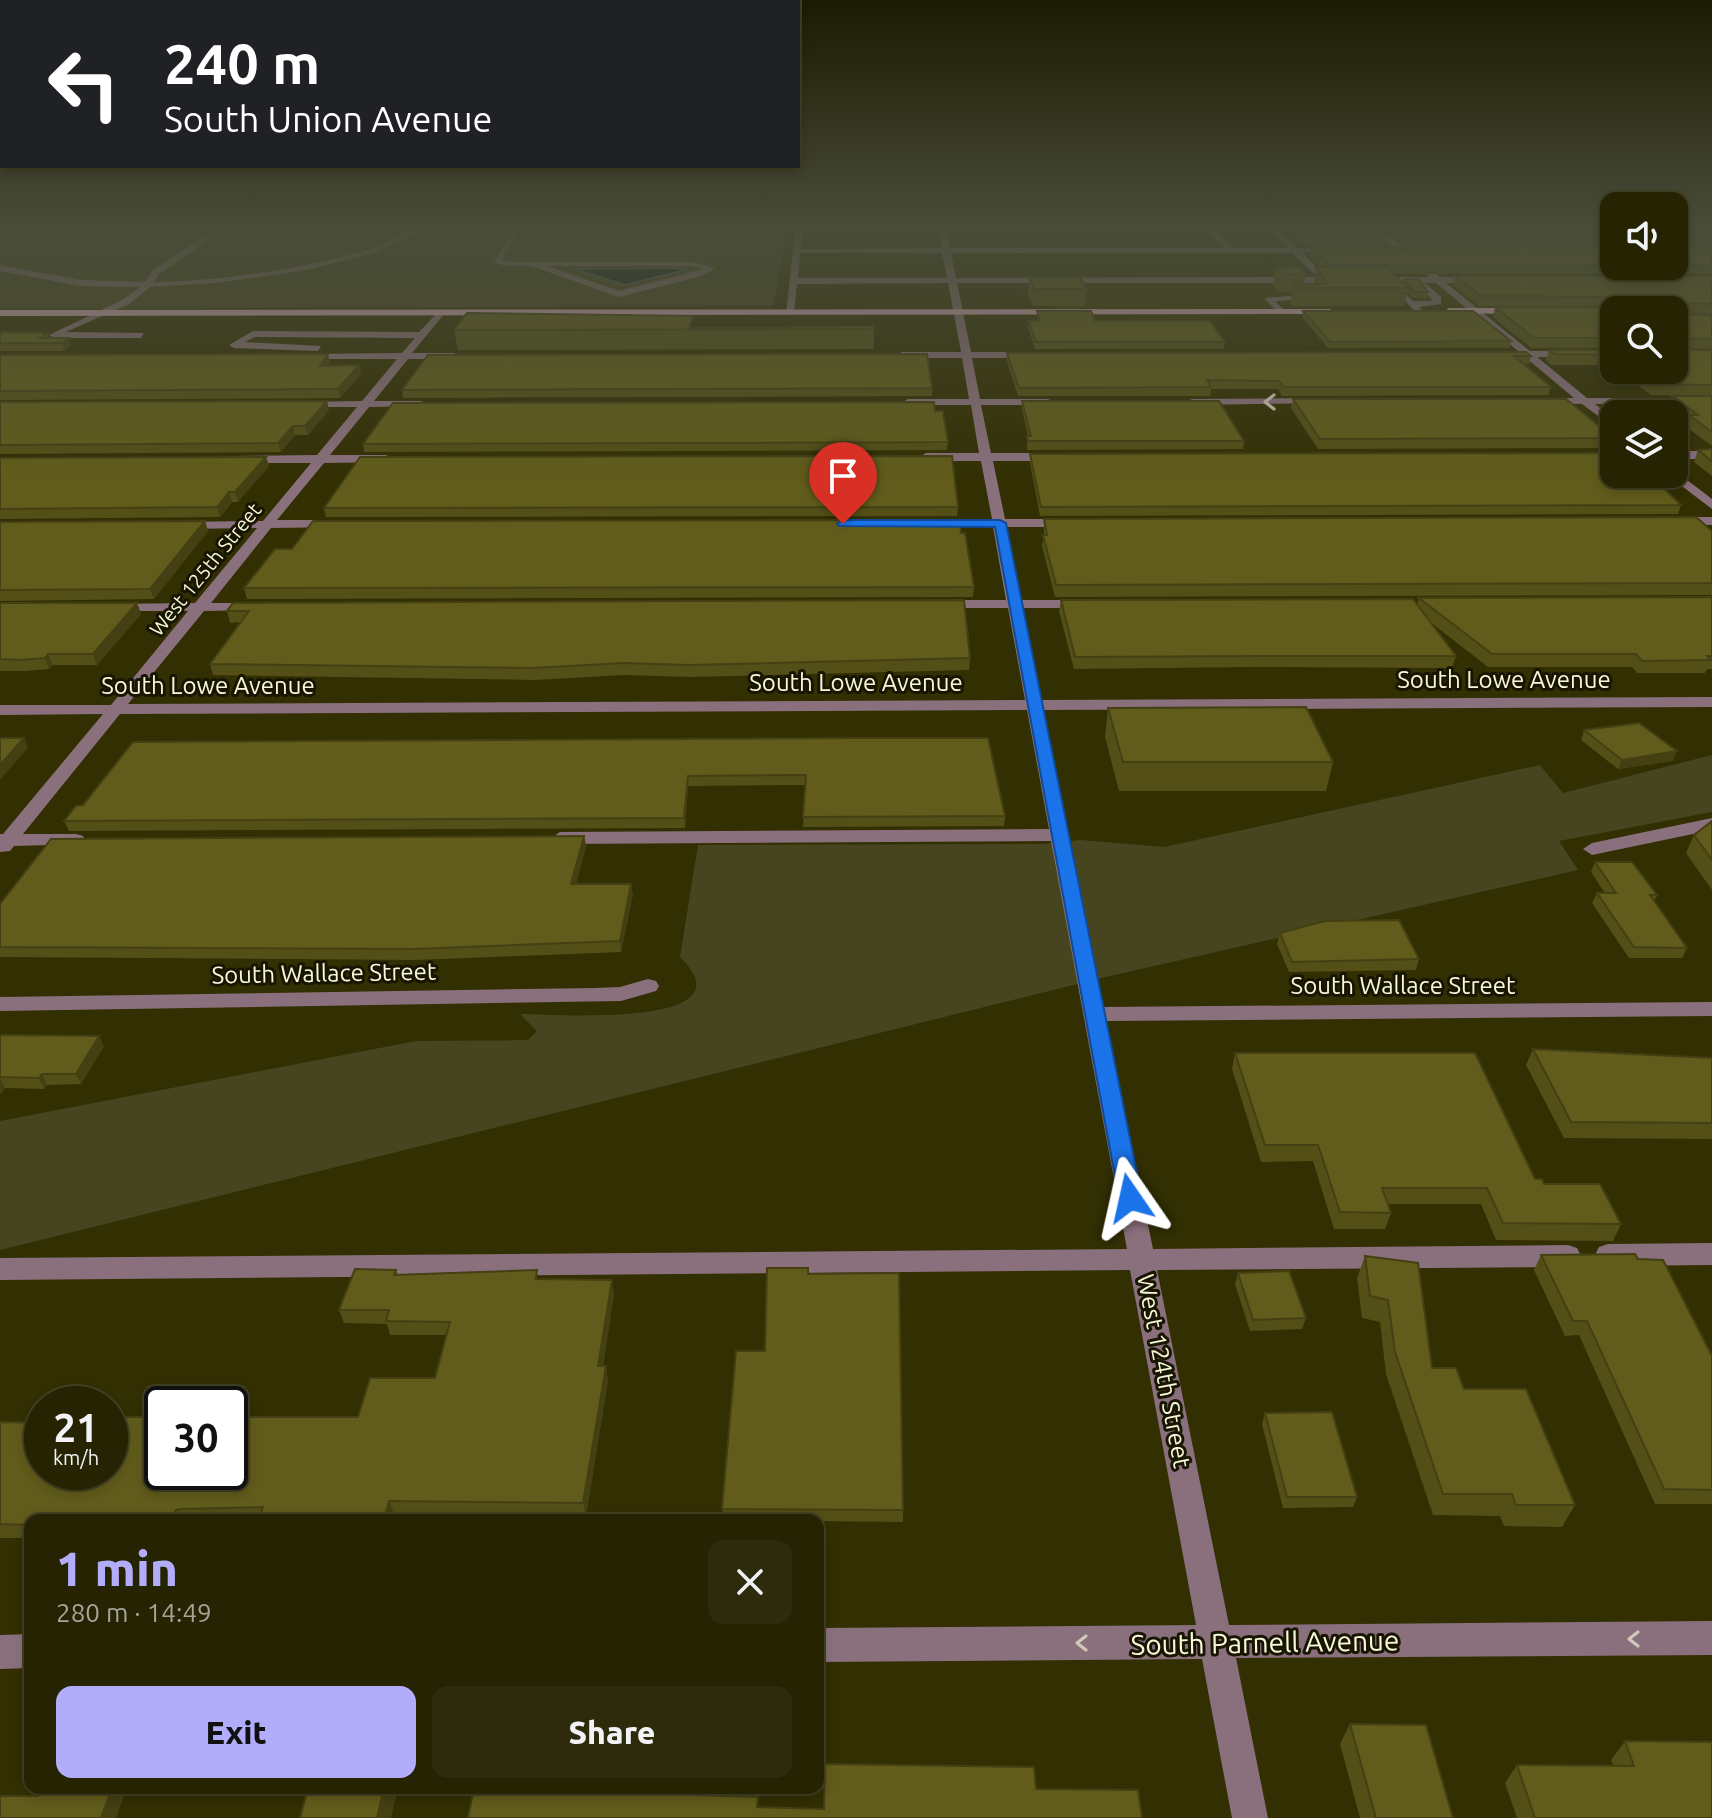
<!DOCTYPE html>
<html lang="en">
<head>
<meta charset="utf-8">
<style>
  body { margin:0; font-family:Ubuntu,sans-serif; background:#2e2b0c; color:#f1f3f6; height:100vh; display:flex; flex-direction:column; font-size:30px; white-space:nowrap }
  * { box-sizing:border-box; margin:0 }
  p { font-size:26px; color:#a4a499 }
  .icon { flex:none; width:44px; height:44px; fill:none; stroke:currentColor; stroke-width:2; stroke-linecap:round; stroke-linejoin:round }
  .map { position:relative; flex:1; overflow:hidden }
  .sheet { position:absolute; left:24px; top:1514px; width:800px; height:280px; display:flex; flex-direction:column; background:#262302; border-radius:16px; box-shadow:0 4px 12px #0003,0 0 0 2px #424024 }
  .sheet>* { flex:none }
  .banner { position:absolute; left:0px; top:0px; width:800px; height:168px; box-shadow:0 4px 12px #0003,0 0 0 2px #424024; background:#202124; color:#fff; overflow:hidden }
  .buttons { position:absolute; left:1600px; top:192px; display:grid; gap:16px }
  .buttons a { display:grid; place-items:center; width:88px; height:88px; border-radius:16px; background:#262302; box-shadow:0 4px 12px #0003,0 0 0 2px #424024; font-size:40px }
  .speed { position:absolute; left:24px; top:1386px; display:flex; gap:16px; font-size:40px; font-weight:700; text-align:center }
  .speed>* { display:grid; place-content:center; width:104px; height:104px; border-radius:50%; background:#262302; box-shadow:0 4px 12px #0003,0 0 0 2px #424024; line-height:1 }
  .speed small { font-size:20px; font-weight:400 }
  .speed .limit { border:4px solid #111; border-radius:12px; background:#fff; color:#111 }
  .pin { position:absolute; display:grid; place-items:center; width:68px; height:68px; color:#fff; margin:-82px -34px; border-radius:50% 50% 50% 0; rotate:-45deg; box-shadow:0 0 8px #0007 }
  .pin .icon { rotate:45deg }
  .me { position:absolute; width:88px; margin:-44px; rotate:349deg; stroke-linejoin:round; filter:drop-shadow(0 0 6px #0008) }
  .turn { display:flex; align-items:center; gap:28px; height:168px; padding:0 32px; font-size:36px }
  .turn .icon { width:104px; height:104px; stroke-width:2.5 }
  .turn b { display:block; font-size:56px; line-height:68px }
  .round { display:grid; place-items:center; flex:none; width:84px; height:84px; border-radius:16px; background:#2e2b0c }
  .overview { display:flex; align-items:center; justify-content:space-between; height:136px; padding:0 32px }
  h1 { font-size:48px; font-weight:800; line-height:60px; color:#b1adfa }
  .action { display:flex; gap:16px; margin-top:auto; padding:16px 32px }
  .action a { flex:1; height:92px; border-radius:16px; background:#b1adfa; color:#111; font-size:32px; font-weight:800; line-height:92px; text-align:center }
  .action a+a { background:#2e2b0c; color:#f1f3f6 }
  .map>svg:first-child { display:block }
  .built { fill:#383500 }
  .green { fill:#474520 }
  .water { fill:#01161e; stroke:#4b5a56; stroke-width:2 }
  .lines { fill:none; stroke-linecap:round; stroke-linejoin:round }
  .minor { fill:#8a707d; fill-rule:evenodd }
  .major { fill:#e7b1ce; fill-rule:evenodd }
  .wall { fill:#534f17 }
  .shaded-wall { fill:#444013 }
  .building { fill:#615c1b; stroke:#444013; stroke-width:2 }
  .oneway { stroke:#d2c8b9 }
  .route { fill:#1a73e8; stroke:#114b97; stroke-width:2 }
  .labels { text-anchor:middle; dominant-baseline:central; stroke-width:6; stroke-linejoin:round; paint-order:stroke }
  .far-street-label { font-size:20px; fill:#f8f7da; stroke:#181602 }
  .street-label { font-size:24px; fill:#f8f7da; stroke:#181602 }
  .near-street-label { font-size:28px; fill:#f8f7da; stroke:#181602 }
</style>
</head>
<body>
<div class="map">
<svg width="1712" height="1818" viewBox="0 0 1712 1818">
  <rect width="100%" height="100%" fill="#322f03"/>
  <path class="built" d="M1712,280V307L1054,308L1043,281Z"/>
  <path class="green" d="M0,225H788L773,306L0,309Z
    M1712,755V812L1559,841L1578,870L1110,976L0,1250V1121L416,1041L528,1040L537,1031L520,1014C550,1014 755,1030 680,957L698,845L1043,844L1080,840L1164,847L1540,765L1563,793Z"/>
  <path class="water" d="M681,268L686,270L625,285L573,269Z"/>
  <g class="lines">
    <path class="minor" d="M12,225L0,232L2,225Z
      M220,225H230L158,275L154,282C224,281 296,270 364,251C381,247 417,225 427,225L422,230H521L502,259L506,262H693L715,268L702,276L619,297L531,266H505L494,262L512,234H417L375,253L301,271L214,283L150,287L129,304L66,332L144,333L141,338H54L49,335L122,300L140,287L80,286L0,271V265L80,280L145,282L152,271ZM547,266H693L703,269L619,291Z
      M796,225H804L801,249L942,248L937,225H945L950,248H1224L1204,225H1213L1232,248H1288L1266,225H1275L1297,248L1342,250L1302,252L1326,277L1343,278L1340,283H957L971,352H1034L1039,355L1034,358H972L980,399H1048L1053,402L1048,405H981L991,453H1058L1064,457L1058,461H993L1005,519H1068L1075,523L1068,527H1006L1021,600H1088L1095,604L1088,608H1023L1041,700L1712,697V707L1043,710L1103,1007L1712,1002V1016L1106,1021L1153,1249L1568,1245L1577,1248L1581,1256L1577,1264L1568,1267L1157,1270L1229,1625L1712,1621V1655L1236,1658L1268,1818H1232L1202,1659L818,1662V1628L1196,1625L1130,1270L0,1280V1258L1127,1249L1051,841L560,844L551,838L560,832L1049,829L1027,710L120,714L23,834H76L83,836L85,840L83,844L14,846L10,851L0,852V834H3L103,714L0,715V705H111L188,611H112L107,610V604L195,603L257,528L180,529L173,525L175,522L263,521L311,463H242L238,462V456L317,455L357,407H304L300,406V402L362,401L397,359H302L297,356L298,354L402,353L415,338L255,337L245,342L321,346L318,351L234,348L229,345L253,331L419,332L440,310L445,313L412,353H454L459,356L454,359H408L374,401H420L424,402V406L369,407L330,455H386L392,459L390,462L324,463L277,520H336L343,524L341,527L271,528L211,603H256L261,604V610L204,611L128,704L1025,700L1008,608H940L933,604L940,600H1006L993,527H932L925,523L932,519H992L981,461H926L920,457L926,453H979L971,405H908L903,402L908,399H969L962,358H902L897,355L902,352H961L948,283L797,284L794,312L786,314ZM800,253H942L947,278H798ZM951,253H1292L1317,277L956,278Z
      M1367,225H1376L1440,277L1483,278L1480,283H1446L1530,351H1614V357H1537L1587,398H1712V404H1595L1614,419V428L1582,404L1540,403L1539,401L1544,398H1574L1525,357L1498,356V352L1518,351L1436,283H1425L1441,297V304L1419,307L1423,311L1418,314L1387,283L1369,282L1372,277H1429ZM1394,283H1418L1433,301H1413Z
      M1318,294L1321,299L1275,301L1285,311L1280,314L1264,298Z
      M1320,398L1325,401L1324,403L1192,405L1187,402L1192,399Z
      M1674,451H1712V459H1674Z
      M1674,470L1712,499V509L1670,477L1668,474H1674Z
      M1676,517H1712V525L1671,524L1670,521Z
      M1712,818V830L1592,855L1583,849L1592,843Z
      M648,979L656,981L659,986L656,991L621,1001L0,1011V997L595,988L620,987Z
      M1712,1243V1265L1608,1266L1599,1263L1595,1255L1599,1247L1608,1244Z
      M30,1634V1668L0,1669V1635Z"/>
    <path class="major" d="M1448,308H1520L1525,311L1520,314L1445,313Z
      M1331,309L1328,314L0,316V310Z"/>
  </g>
  <path class="wall" d="M1290,225H1375L1387,236L1385,245H1298L1294,241L1296,232Z
    M1380,225H1614V245H1404Z
    M1674,225H1712V245H1675L1712,246V274H1393L1404,283L1428,292L1427,298H1414L1407,292L1404,306H1292L1290,304L1292,292H1279L1273,285L1276,267L1306,274L1304,285L1313,284L1316,267H1320L1309,256L1311,247L1407,250L1614,246V266H1674Z
    M1455,276H1712V314L1675,313L1677,315H1712V349L1676,348L1678,350H1712V396L1651,395L1617,370H1674L1614,310V348H1531L1493,317L1495,307H1617L1479,306L1453,285Z
    M1029,277L1086,289L1085,306H1033L1028,294Z
    M1037,311L1225,342L1224,349H1035L1028,327L1029,321H1038Z
    M1303,311L1511,341L1509,348H1328L1302,317Z
    M874,326V349L458,350L454,330Z
    M0,332L48,333L49,338L71,346L64,351H0Z
    M1549,350H1614V368L1611,365H1551L1546,360Z
    M1007,353L1531,356L1529,364H1524L1551,387L1548,395L1282,396L1278,389H1211L1210,396H1018L1007,361Z
    M0,355L330,362L328,366L359,365L361,374L340,398L0,400Z
    M932,388V396L403,398L402,390Z
    M1672,396H1712V446L1685,426L1687,421L1668,407Z
    M1293,399L1614,438L1611,448L1318,449L1291,408Z
    M1022,401L1244,441L1243,449L1027,450V436H1028L1022,409Z
    M0,402L329,410L308,435H295L281,452L0,454Z
    M935,411L948,442L947,450L364,452L363,444Z
    M1712,449V476L1694,462L1698,450Z
    M1030,454L1681,505L1678,514L1040,516L1030,463Z
    M266,457L269,466L238,502H232L220,517L0,519V458Z
    M958,507L957,516L326,517L324,508Z
    M1044,519L1712,531V595L1055,597L1042,546L1044,535Z
    M205,521L208,531L154,599L0,601V522Z
    M961,533L974,587L973,597L247,599L244,588Z
    M1712,597V669H1707L1705,673H1637L1632,667H1488L1429,621L1456,656L1452,668L1253,667L1074,669L1059,611L1061,600L1417,604L1419,598Z
    M0,603H137L141,614L97,665H53L49,669L25,671H0Z
    M233,603L970,658L969,670L690,677L624,675L535,680L213,675L210,664L240,622L230,623L227,611Z
    M1108,708L1333,762L1326,791H1119L1105,737Z
    M1584,730L1673,761L1618,769L1581,740Z
    M855,738L1005,816L1004,826L803,827L806,785L688,786L685,828L69,831L64,821L83,805Z
    M1712,821V890L1686,853L1694,835Z
    M584,836L586,846L576,884L633,894L621,952L416,960L0,957V904Z
    M1595,862L1657,895L1654,901L1687,948L1682,958H1629L1592,903L1597,893H1605L1591,872Z
    M1280,933L1419,959L1416,970L1289,972L1277,944Z
    M0,1035L104,1046L81,1084L47,1085L44,1089L5,1088L0,1094Z
    M1533,1049L1712,1058V1139L1564,1138L1526,1065Z
    M1235,1053L1535,1179L1621,1224L1613,1241L1496,1240L1481,1204H1388L1391,1213L1385,1229H1334L1313,1161L1261,1162L1232,1069Z
    M1541,1255L1638,1259L1712,1356V1504H1655L1579,1335L1565,1336L1534,1270Z
    M1365,1256L1432,1368L1464,1389L1575,1505L1562,1527L1504,1526L1500,1516L1433,1515L1386,1374L1380,1322L1362,1318L1357,1278Z
    M396,1270L398,1275L539,1279L614,1294L603,1366L608,1380L586,1516L394,1514L393,1520H30V1538H0V1422L42,1423L358,1417L435,1378L447,1335H390L387,1324L344,1323L339,1310Z
    M1238,1273L1306,1318L1302,1329L1250,1331L1235,1284Z
    M809,1274L903,1510V1522L724,1520L722,1509L765,1351Z
    M1265,1413L1357,1497L1353,1507L1283,1508L1262,1424Z
    M1350,1724L1453,1818H1360L1340,1744Z
    M1625,1741L1712,1818H1517L1505,1783L1517,1765L1613,1766L1611,1760Z"/>
  <path class="shaded-wall" d="M68,338L71,346L64,351L62,343Z
    M328,354L330,362L322,374L320,366Z
    M359,365L361,374L340,398L338,389Z
    M327,401L329,410L308,435L305,426Z
    M293,426L295,435L281,452L278,443Z
    M266,457L269,466L238,502L235,492Z
    M229,492L232,502L220,517L217,507Z
    M205,521L208,531L154,599L150,589Z
    M137,603L141,614L97,665L93,654Z
    M48,654L53,665L49,669L45,658Z
    M24,738L28,748L0,780V765Z
    M1677,751L1673,761L1618,769L1622,760Z
    M688,776V786L685,828L684,818Z
    M584,836L586,846L573,895L571,884Z
    M631,884L633,894L621,952L620,941Z
    M99,1036L104,1046L81,1084L76,1074Z
    M42,1074L47,1085L44,1089L39,1078Z
    M0,1078L5,1088L1,1094L0,1092Z
    M612,1280L614,1294L601,1380L598,1366Z
    M606,1366L608,1380L586,1516L583,1503Z
    M389,1501L394,1514L393,1520H384Z
    M176,1510L182,1520H172Z
    M112,1788H123L126,1791L116,1818H101Z
    M384,1788H398L391,1818H377Z"/>
  <path class="building" d="M1300,225H1375L1387,236H1300L1296,232H1307Z
    M1392,225H1614V236H1406Z
    M1674,225H1712V236H1677L1675,245L1712,246V265H1674Z
    M1614,246V265H1329L1311,247H1400L1407,250L1411,247Z
    M1276,267H1300L1306,274H1283Z
    M1316,267H1386L1408,288H1295L1293,285L1327,284Z
    M1455,276H1712V304L1677,303L1674,312L1677,315H1712V339L1678,338L1675,347L1678,350H1712V385L1655,384L1635,370H1674V310H1614V338H1534L1495,307H1617L1622,297L1481,296Z
    M1029,277H1080L1086,289H1034Z
    M1405,279H1418L1428,292H1416L1404,282Z
    M1037,311H1091L1095,321H1210L1225,342H1036L1029,321H1040Z
    M1303,311H1473L1511,341L1330,342Z
    M467,313L693,316L689,328L874,326V329L454,330Z
    M0,332L48,333L39,338H68L62,343H0Z
    M1549,350H1614V355L1554,354Z
    M1526,352L1531,356H1514L1551,387H1284L1279,381L1207,380L1211,387L1019,388L1007,353Z
    M328,354L320,366L359,365L338,389L0,391V355Z
    M927,354L932,388L402,390L428,355Z
    M1672,396H1712V432L1689,415H1698Z
    M1293,399H1566L1614,438L1320,439Z
    M327,401L305,426H293L278,443L0,445V402Z
    M1022,401H1219L1244,441H1028L1027,436H1031Z
    M934,402L935,411H943L948,442L363,444L393,403Z
    M1712,449V461L1698,450Z
    M1614,453V474H1649L1681,505L1041,507L1030,454Z
    M952,456L958,507L324,508L360,457Z
    M266,457L235,492H229L217,507L0,509V458Z
    M1696,517L1712,531V583L1056,585L1043,535H1047L1044,519Z
    M960,520L961,533H965L974,587L244,588L275,549H292L313,521Z
    M205,521L150,589L0,590V522Z
    M1712,597V656H1707L1711,660L1642,661L1636,654H1492L1419,598Z
    M1413,599L1456,656H1255L1075,657L1061,600Z
    M964,600L970,658L689,665L623,663L533,668L210,664L249,611H227L233,603Z
    M0,603H137L93,654H48L45,658L20,660L0,659Z
    M1306,707L1333,762H1123L1108,708Z
    M1639,723L1677,751L1622,760L1584,730Z
    M0,738H24L0,765Z
    M855,738H988L1005,816L803,817L806,775L688,776L684,818L64,821L76,806L83,805L133,742Z
    M1712,821V860L1694,835Z
    M584,836L571,884H631L620,941L414,949L0,947V904L51,839Z
    M1595,862H1632L1657,895H1650L1687,948L1634,947L1597,893H1616Z
    M1399,920L1419,959L1292,962L1280,933L1325,921Z
    M0,1035L99,1036L76,1074H42L39,1078L0,1077Z
    M1533,1049L1712,1058V1123L1571,1122Z
    M1235,1053H1475L1535,1179H1542L1544,1184H1600L1621,1224L1503,1223L1487,1188H1382L1391,1213L1340,1212L1318,1145H1265Z
    M1635,1254L1638,1259L1663,1260L1712,1356V1490L1664,1489L1587,1321H1573L1541,1255Z
    M1365,1256L1418,1263L1432,1368H1456L1464,1389H1526L1575,1505H1516L1512,1494H1443L1395,1352L1388,1300L1370,1296Z
    M767,1268H808V1274L899,1273L903,1510L722,1509L736,1351H765Z
    M355,1269L396,1270L394,1275L537,1270L536,1279L612,1280L598,1366H606L583,1503L389,1501L384,1520H259L263,1507L181,1509L176,1510L172,1520H30V1525L0,1524V1422L42,1423V1472H110V1417H162V1472H230V1417H358L370,1378H435L450,1322L386,1321L389,1310H339Z
    M1289,1271L1306,1318L1253,1320L1238,1273Z
    M1332,1412L1357,1497H1287L1265,1413Z
    M1350,1724L1426,1725L1453,1818H1376Z
    M1625,1741L1712,1742V1818H1535L1517,1765L1634,1766Z
    M825,1764L1034,1767L1036,1789L1138,1790L1142,1818H468L474,1788H666L665,1794L758,1797L757,1807L824,1809Z
    M41,1788H112L101,1818H0V1796H38Z
    M308,1788H384L377,1818H300Z"/>
  <defs><path id="oneway-chevron" d="M-2-3.5L2.5 0L-2 3.5" fill="none" stroke-width="1.6" stroke-linecap="round" stroke-linejoin="round" transform="scale(2)"/></defs>
  <g class="oneway">
    <use href="#oneway-chevron" transform="translate(1270 402) rotate(180)"/>
    <use href="#oneway-chevron" transform="translate(1634 1639) rotate(180)"/>
    <use href="#oneway-chevron" transform="translate(1082 1643) rotate(180)"/>
  </g>
  <linearGradient id="sky" x2="0" y2="1"><stop stop-color="#1c1a02"/><stop offset="0.47" stop-color="#494d39"/><stop offset="1" stop-color="#494d39" stop-opacity="0"/></linearGradient>
  <rect width="1712" height="480" fill="url(#sky)"/>
  <path class="route" d="M843,520H1000L1006,523L1142,1198L1138,1204L1130,1207L1122,1204L1119,1198L995,527L839,526L837,524Z"/>
  <g class="labels">
    <g class="far-street-label">
      <text transform="translate(205 569) rotate(-51)">West 125th Street</text>
    </g>
    <g class="street-label">
      <text x="1504" y="679">South Lowe Avenue</text>
      <text x="856" y="682">South Lowe Avenue</text>
      <text x="208" y="685">South Lowe Avenue</text>
      <text transform="translate(324 973) rotate(-1)">South Wallace Street</text>
      <text x="1403" y="985">South Wallace Street</text>
      <text transform="translate(1164 1371) rotate(79)">West 124th Street</text>
    </g>
    <g class="near-street-label">
      <text transform="translate(1265 1642) rotate(-1)">South Parnell Avenue</text>
    </g>
  </g>
</svg>
<div class="buttons">
<a><svg class="icon" aria-label="sound" viewBox="0 0 24 24"><path d="M4 9h4l5-4v14l-5-4H4zM17 9q2 3 0 6"/></svg></a>
<a><svg class="icon" aria-label="search" viewBox="0 0 24 24"><circle cx="10" cy="10" r="6"/><path d="M15 15l6 6"/></svg></a>
<a><svg class="icon" aria-label="layers" viewBox="0 0 24 24"><path d="M12 4l9 5-9 5-9-5zM3 14l9 5 9-5"/></svg></a>
</div>
<div class="speed"><div>21<small>km/h</small></div><div class="limit">30</div></div>
<div class="pin" style="left:843px;top:524px;background:#d93025"><svg class="icon" aria-label="arrive" viewBox="0 0 24 24"><path d="M6 21V4h12l-3 4 3 4H6"/></svg></div>
<svg class="me" style="left:1130px;top:1198px" viewBox="-20 -20 40 40"><path d="M0-17L14 15 0 8-14 15z" fill="#1a73e8" stroke="#fff" stroke-width="4"/></svg>
<div class="banner">
<div class="turn"><svg class="icon" aria-label="left" viewBox="0 0 24 24"><path d="M17 20v-9H6M10 6l-5 5 5 5"/></svg><div><b>240 m</b>South Union Avenue</div></div>
</div>
<section class="sheet">
<div class="overview"><div><h1>1 min</h1><p>280 m · 14:49</p></div><a class="round"><svg class="icon" aria-label="close" viewBox="0 0 24 24"><path d="M6 6l12 12M18 6L6 18"/></svg></a></div>
<div class="action"><a>Exit</a><a>Share</a></div>
</section>
</div>
</body>
</html>
